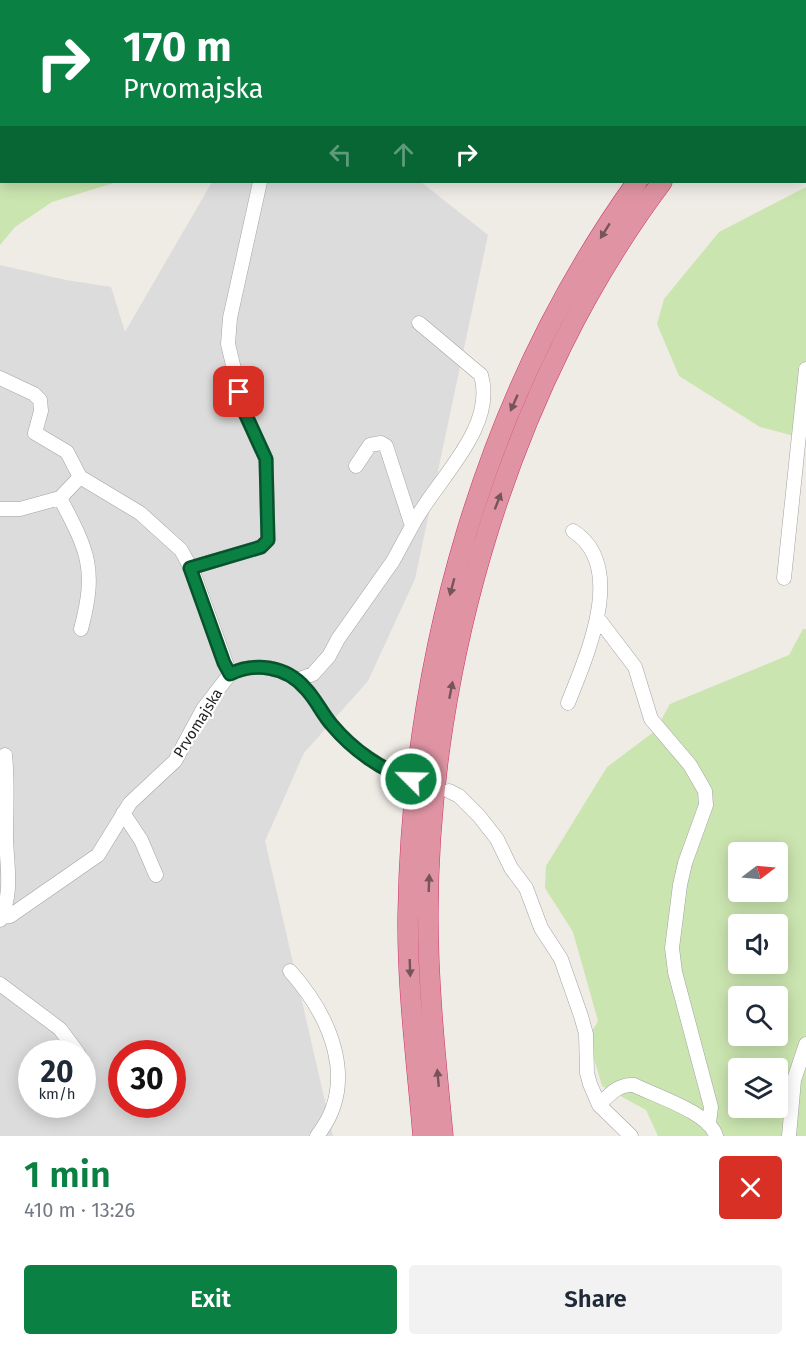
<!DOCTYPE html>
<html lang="en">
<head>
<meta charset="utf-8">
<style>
  body { margin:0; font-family:"Fira Sans",sans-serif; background:#f2f2f3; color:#1f2937; height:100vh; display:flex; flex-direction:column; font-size:22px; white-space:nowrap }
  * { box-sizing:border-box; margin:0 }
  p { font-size:20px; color:#747a83 }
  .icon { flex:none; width:33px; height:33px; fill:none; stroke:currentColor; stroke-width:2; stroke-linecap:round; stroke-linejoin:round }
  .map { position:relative; height:1136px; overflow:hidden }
  .panel { display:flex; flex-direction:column; background:#fff; flex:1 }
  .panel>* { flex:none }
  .top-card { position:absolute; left:0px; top:0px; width:807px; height:183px; box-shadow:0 3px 15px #0003; background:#0b8043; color:#fff; overflow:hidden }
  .needle { width:39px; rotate:74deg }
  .tools { position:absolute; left:728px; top:842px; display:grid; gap:12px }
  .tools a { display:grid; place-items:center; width:60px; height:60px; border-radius:6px; background:#fff; box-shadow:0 3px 15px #0003; font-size:30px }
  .speed { position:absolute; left:18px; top:1040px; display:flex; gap:12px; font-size:30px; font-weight:700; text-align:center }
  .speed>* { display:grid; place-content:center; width:78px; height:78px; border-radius:50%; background:#fff; box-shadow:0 3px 15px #0003; line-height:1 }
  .speed small { font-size:15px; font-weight:400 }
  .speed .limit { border:9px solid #d22; background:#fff; color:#111 }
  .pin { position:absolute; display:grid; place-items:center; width:51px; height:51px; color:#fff; margin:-26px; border-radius:12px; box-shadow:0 3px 9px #0006 }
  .me { position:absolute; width:66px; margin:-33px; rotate:293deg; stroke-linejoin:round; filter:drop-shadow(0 0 4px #0008) }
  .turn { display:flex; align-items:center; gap:21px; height:126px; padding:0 24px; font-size:27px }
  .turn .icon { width:78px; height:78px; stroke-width:2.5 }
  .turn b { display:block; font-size:42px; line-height:51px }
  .lanes { display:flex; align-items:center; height:57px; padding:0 24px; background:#0003; justify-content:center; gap:30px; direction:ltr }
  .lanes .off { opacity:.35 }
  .round { display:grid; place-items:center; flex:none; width:63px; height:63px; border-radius:6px; background:#f2f2f3 }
  .summary { display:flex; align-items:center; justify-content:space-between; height:102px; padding:0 24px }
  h1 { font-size:36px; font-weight:600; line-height:45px; color:#0b8043 }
  .action { display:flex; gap:12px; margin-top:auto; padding:12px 24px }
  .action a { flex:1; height:69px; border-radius:6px; background:#0b8043; color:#fff; font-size:24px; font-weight:600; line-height:69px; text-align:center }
  .action a+a { background:#f2f2f3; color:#1f2937 }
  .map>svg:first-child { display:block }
  .residential { fill:#dddcdc; fill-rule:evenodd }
  .grass { fill:#cbe5b0; fill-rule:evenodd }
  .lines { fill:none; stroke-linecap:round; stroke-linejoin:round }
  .highway-tunnel { stroke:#c5c3be; stroke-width:20; stroke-dasharray:20 10; stroke-linecap:butt }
  .minor-casing { stroke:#a3a3a3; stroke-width:15 }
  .highway-casing { stroke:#cd336a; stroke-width:21 }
  .minor { stroke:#fff; stroke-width:14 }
  .highway { stroke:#e094a3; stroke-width:20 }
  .oneway { fill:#76545a }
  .route-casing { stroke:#07532c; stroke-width:15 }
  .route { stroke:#0b8043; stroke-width:10 }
  .labels { text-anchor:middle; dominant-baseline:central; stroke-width:4.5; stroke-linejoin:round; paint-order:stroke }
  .street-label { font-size:15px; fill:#1f1f1f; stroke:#fff }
</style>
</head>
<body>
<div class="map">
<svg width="806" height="1136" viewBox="0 0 806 1136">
  <rect width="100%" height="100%" fill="#efece6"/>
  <path class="residential" d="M212,182H421L488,235L415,579L368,681L304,753L265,841L333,1136H0V265L66,280L111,287L125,332ZM32,1053H82V1104H32ZM122,1053H172V1104H122Z"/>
  <path class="grass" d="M0,0H452L2,2V182H117L52,202L15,227L0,245Z
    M806,187V439L760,427L679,376L657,324L664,299L719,232Z
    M803,629H806V1136H658L646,1110L602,1086L588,1038L598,1021L573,932L545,888L546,866L607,767L655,731L670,704L789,655ZM738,852H777V891H738ZM738,924H777V963H738ZM738,996H777V1035H738ZM738,1068H777V1107H738Z"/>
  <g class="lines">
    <path class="highway-tunnel" d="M780,2L781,0
      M805,2L806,1"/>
    <g class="minor-casing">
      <path id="minor" d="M0,378L34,394L40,400L41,411L35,433L67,452L80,477L140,513L181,550L193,572L230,674L203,709L175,761L130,803L98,855L10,916L0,917
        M60,498C88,551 97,569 81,629
        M0,509H20L60,498L80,477
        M412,526C434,482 497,429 481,375L419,323
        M190,568L261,547L268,540L266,459L244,411L228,344L230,318L260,182
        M784,578L806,369
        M597,617L635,667L651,719L690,765L705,791L706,805L685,863L680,885L672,948L675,972L711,1107L709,1123
        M230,674C255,662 286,666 305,688C316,699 322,714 332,725C352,749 382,771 411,779
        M297,680L313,674L329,656L338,639L393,561L412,526L386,446L381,443L370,445L356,466
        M568,703C586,657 628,566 573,531
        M449,791L459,796L479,816L497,839L511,868L526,888L541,928L561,959L581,1016L586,1034L587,1073L590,1084L599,1105L631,1136
        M123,813L141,840L156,875
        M0,920C13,892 7,868 6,838C6,810 8,783 5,755
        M290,971C330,1016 360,1082 317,1136
        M0,984L60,1029L78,1053
        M82,1064L85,1073
        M599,1105C610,1094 618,1084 634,1085C655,1096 709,1112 716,1136
        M789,1136L794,1080L806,1044"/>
    </g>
    <g class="highway-casing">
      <path id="highway" d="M423,1136C417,1063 407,989 408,915C412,657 485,393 637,182
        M443,1136C436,1062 428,989 428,915C428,665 511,382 662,182"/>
    </g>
    <use href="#minor" class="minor"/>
    <use href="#highway" class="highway"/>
  </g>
  <defs><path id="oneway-solid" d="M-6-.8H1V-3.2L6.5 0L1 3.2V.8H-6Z" transform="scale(1.5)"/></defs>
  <g class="oneway">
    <use href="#oneway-solid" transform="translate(605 231) rotate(122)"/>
    <use href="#oneway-solid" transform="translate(514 403) rotate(114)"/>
    <use href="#oneway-solid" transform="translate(498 501) rotate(-69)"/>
    <use href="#oneway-solid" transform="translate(452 587) rotate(105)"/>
    <use href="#oneway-solid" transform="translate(451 690) rotate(-79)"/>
    <use href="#oneway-solid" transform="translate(429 883) rotate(-88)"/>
    <use href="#oneway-solid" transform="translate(410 968) rotate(88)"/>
    <use href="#oneway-solid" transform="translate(438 1078) rotate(-95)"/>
  </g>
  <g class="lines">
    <g class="route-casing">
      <path id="route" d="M239,392L244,411L266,459L268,540L261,547L190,568L224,663L230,674C255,662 286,666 305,688C316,699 322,714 332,725C352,749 382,771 411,779"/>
    </g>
    <use href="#route" class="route"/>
  </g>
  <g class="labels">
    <g class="street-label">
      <text transform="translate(198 723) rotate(-58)">Prvomajska</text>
    </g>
  </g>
</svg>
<div class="tools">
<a><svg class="needle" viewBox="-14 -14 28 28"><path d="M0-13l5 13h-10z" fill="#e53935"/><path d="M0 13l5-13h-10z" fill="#747a83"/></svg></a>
<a><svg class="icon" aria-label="sound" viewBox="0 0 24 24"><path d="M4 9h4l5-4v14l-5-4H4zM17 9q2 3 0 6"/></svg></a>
<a><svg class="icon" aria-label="search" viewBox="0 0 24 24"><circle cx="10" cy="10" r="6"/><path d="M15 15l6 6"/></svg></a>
<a><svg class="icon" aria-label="layers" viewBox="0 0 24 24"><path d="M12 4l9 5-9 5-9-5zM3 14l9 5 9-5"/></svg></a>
</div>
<div class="speed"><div>20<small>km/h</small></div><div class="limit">30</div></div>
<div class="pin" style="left:239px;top:392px;background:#d93025"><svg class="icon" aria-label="arrive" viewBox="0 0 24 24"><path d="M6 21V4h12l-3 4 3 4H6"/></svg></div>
<svg class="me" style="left:411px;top:779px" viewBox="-20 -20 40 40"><circle r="17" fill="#0b8043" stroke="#fff" stroke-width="3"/><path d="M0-11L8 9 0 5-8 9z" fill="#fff"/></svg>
<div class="top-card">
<div class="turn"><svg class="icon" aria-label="right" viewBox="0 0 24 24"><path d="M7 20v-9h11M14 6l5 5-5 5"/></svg><div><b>170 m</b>Prvomajska</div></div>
<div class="lanes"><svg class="icon off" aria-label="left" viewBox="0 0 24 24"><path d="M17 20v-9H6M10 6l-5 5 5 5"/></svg><svg class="icon off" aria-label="ahead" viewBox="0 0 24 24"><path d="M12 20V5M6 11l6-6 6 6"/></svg><svg class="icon" aria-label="right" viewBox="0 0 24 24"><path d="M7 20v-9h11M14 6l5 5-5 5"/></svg></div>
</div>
</div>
<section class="panel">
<div class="summary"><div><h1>1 min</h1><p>410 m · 13:26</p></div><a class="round" style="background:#d93025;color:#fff"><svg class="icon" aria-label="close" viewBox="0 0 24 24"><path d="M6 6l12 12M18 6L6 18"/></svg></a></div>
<div class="action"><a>Exit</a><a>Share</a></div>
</section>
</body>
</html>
